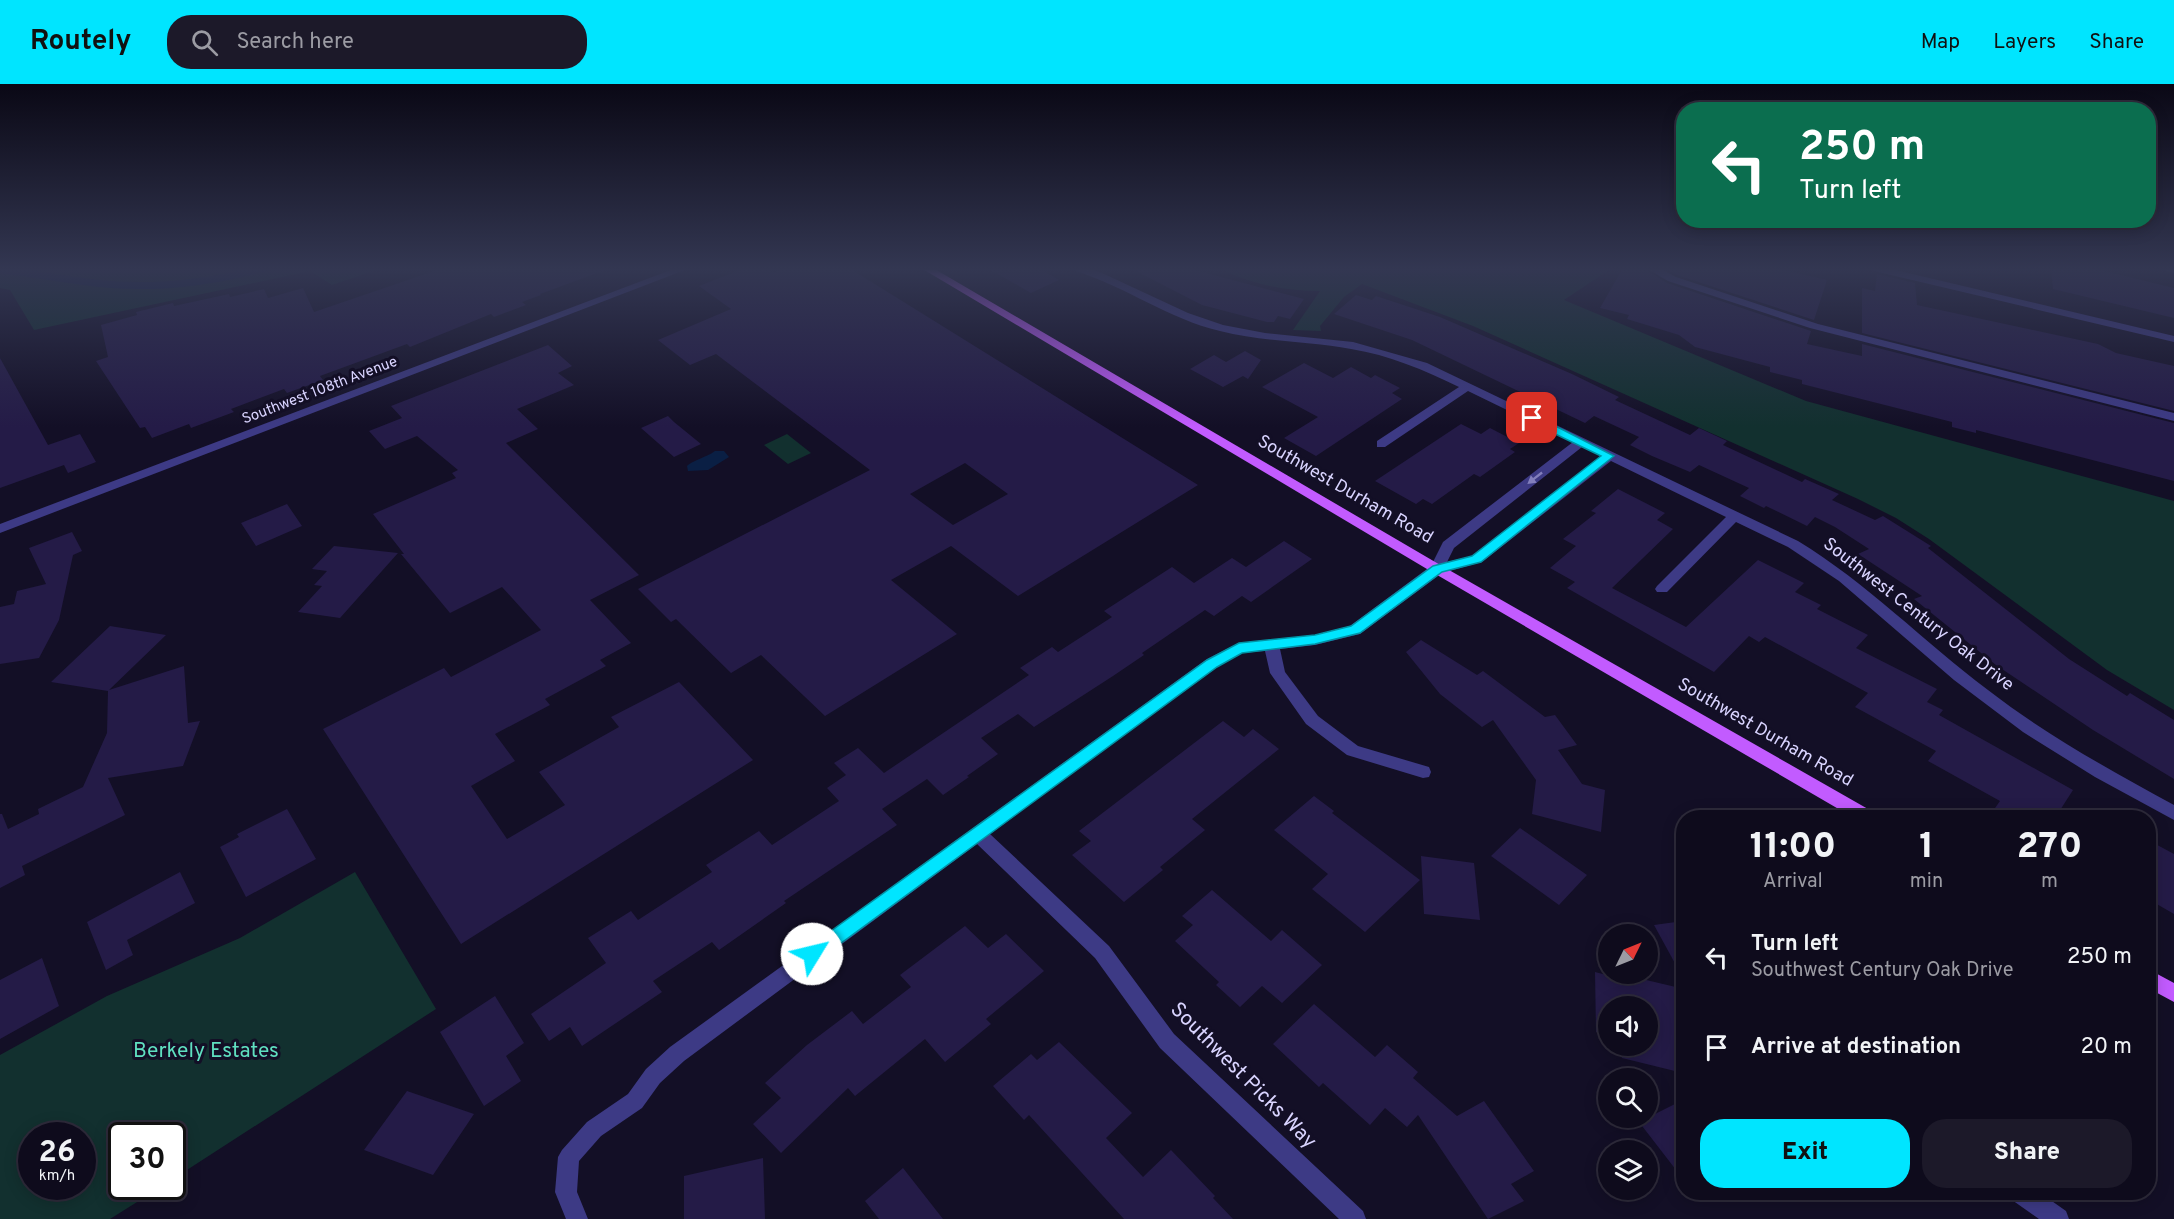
<!DOCTYPE html>
<html lang="en">
<head>
<meta charset="utf-8">
<style>
  body { margin:0; font-family:Overpass,sans-serif; background:#1c1929; color:#f1f3f6; height:100vh; display:flex; flex-direction:column; font-size:22px; white-space:nowrap }
  * { box-sizing:border-box; margin:0 }
  p { font-size:20px; color:#9b9ba3 }
  .icon { flex:none; width:33px; height:33px; fill:none; stroke:currentColor; stroke-width:2; stroke-linecap:round; stroke-linejoin:round }
  .map { position:relative; flex:1; overflow:hidden }
  .details { position:absolute; left:1676px; top:726px; width:480px; height:390px; display:flex; flex-direction:column; background:#0e0b1c; border-radius:24px; box-shadow:0 3px 15px #0003,0 0 0 2px #2e2b3b }
  .details>* { flex:none }
  .hud { position:absolute; left:1676px; top:18px; width:480px; height:126px; border-radius:24px; box-shadow:0 3px 15px #0003,0 0 0 2px #2e2b3b; background:#0b6e4f; color:#fff; overflow:hidden }
  .needle { width:39px; rotate:47deg }
  .fabs { position:absolute; left:1598px; top:840px; display:grid; gap:12px }
  .fabs a { display:grid; place-items:center; width:60px; height:60px; border-radius:50%; background:#0e0b1c; box-shadow:0 3px 15px #0003,0 0 0 2px #2e2b3b; font-size:30px }
  .speed { position:absolute; left:18px; top:1038px; display:flex; gap:12px; font-size:30px; font-weight:700; text-align:center }
  .speed>* { display:grid; place-content:center; width:78px; height:78px; border-radius:50%; background:#0e0b1c; box-shadow:0 3px 15px #0003,0 0 0 2px #2e2b3b; line-height:1 }
  .speed small { font-size:15px; font-weight:400 }
  .speed .limit { border:3px solid #111; border-radius:9px; background:#fff; color:#111 }
  .pin { position:absolute; display:grid; place-items:center; width:51px; height:51px; color:#fff; margin:-26px; border-radius:12px; box-shadow:0 3px 9px #0006 }
  .me { position:absolute; width:66px; margin:-33px; rotate:54deg; stroke-linejoin:round; filter:drop-shadow(0 0 4px #0008) }
  .turn { display:flex; align-items:center; gap:21px; height:126px; padding:0 24px; font-size:27px }
  .turn .icon { width:78px; height:78px; stroke-width:2.5 }
  .turn b { display:block; font-size:42px; line-height:51px }
  .eta { display:flex; justify-content:space-evenly; align-items:center; height:102px; text-align:center }
  .eta b { font-size:36px; font-weight:800; line-height:42px }
  .primary-button { display:flex; gap:12px; margin-top:auto; padding:12px 24px }
  .primary-button a { flex:1; height:69px; border-radius:24px; background:#00e5ff; color:#111; font-size:24px; font-weight:800; line-height:69px; text-align:center }
  .primary-button a+a { background:#1c1929; color:#f1f3f6 }
  ul { padding:0; list-style:none }
  li { display:flex; align-items:center; gap:18px; height:90px; padding:0 24px }
  li div { flex:1 }
  li b { display:block; font-size:22px }
  li em { font-style:normal }
  header { display:flex; align-items:center; gap:36px; box-sizing:border-box; height:84px; padding:0 30px; background:#00e5ff; color:#111 }
  header strong { font-size:28px }
  nav { display:flex; gap:33px; margin-inline-start:auto; font-size:21px }
  .search { width:420px; height:54px; background:#1c1929; display:flex; align-items:center; gap:15px; box-sizing:border-box; padding:0 21px; border-radius:24px; color:#9b9ba3; font-size:22px }
  .map>svg:first-child { display:block }
  .green { fill:#12302f; fill-rule:evenodd }
  .water { fill:#0a1f44 }
  .lines { fill:none; stroke-linecap:round; stroke-linejoin:round }
  .stream { stroke:#0a1f44; stroke-width:7 }
  .building { fill:#241b47; fill-rule:evenodd }
  .minor { fill:#3d3a85; fill-rule:evenodd }
  .major { fill:#c25bff; fill-rule:evenodd }
  .oneway { fill:#837fbc }
  .route { fill:#00e5ff; stroke:#0095a6; stroke-width:1.5 }
  .labels { text-anchor:middle; dominant-baseline:central; stroke-width:6; stroke-linejoin:round; paint-order:stroke }
  .far-street-label { font-size:15px; fill:#d9d4ff; stroke:#130f26 }
  .street-label { font-size:18px; fill:#d9d4ff; stroke:#130f26 }
  .near-park-label { font-size:21px; fill:#5fe0c0; stroke:#130f26 }
  .near-street-label { font-size:21px; fill:#d9d4ff; stroke:#130f26 }
</style>
</head>
<body>
<header>
<strong>Routely</strong>
<div class="search"><svg class="icon" aria-label="search" viewBox="0 0 24 24"><circle cx="10" cy="10" r="6"/><path d="M15 15l6 6"/></svg>Search here</div>
<nav><a>Map</a><a>Layers</a><a>Share</a></nav>
</header>
<div class="map">
<svg width="2174" height="1135" viewBox="0 0 2174 1135">
  <rect width="100%" height="100%" fill="#130f26"/>
  <path class="green" d="M0,184H382L332,201L310,187L34,246L10,206L0,204Z
    M1218,184H1612L1564,216L1806,317L2174,417V626L2107,586L1929,455L1896,434L1858,415L1473,242L1362,200L1344,213L1320,242L1321,247L1293,246L1320,207C1283,207 1252,200 1218,184Z
    M787,350L811,369L788,380L764,361Z
    M355,788L436,925L173,1095L172,1052H122V1102L161,1103L110,1135H0V971L107,912L240,854ZM32,1052H82V1102H32Z"/>
  <path class="water" d="M715,367H724L729,373L708,386L688,387L687,382C691,377 707,373 715,367Z"/>
  <g class="lines">
    <path class="stream" d="M0,186C35,189 70,197 105,200C158,205 212,198 264,184"/>
  </g>
  <path class="building" d="M443,184H602L603,187L540,210L541,211L522,218L526,221L494,233L491,230L410,263L407,260L388,267L320,292L323,296L287,309L284,305L231,325L234,328L191,344L189,340L152,354L145,343L140,344L96,277L108,273L101,241L137,231L136,228L173,219L174,222L229,210L230,213L264,205L268,214L303,204L314,228Z
    M745,184H765L773,189L784,184H849L1198,401L1018,512L951,462L891,496L957,550L825,632L761,571L731,589L676,535L671,538L638,505L870,386L716,270L690,281L658,256L731,225L699,202ZM965,379L1008,410L953,441L910,410Z
    M987,184H1038L1059,196L1031,209Z
    M1130,184H1187L1304,215L1290,235L1278,232L1274,238H1267L1202,221Z
    M1623,184H1644L1667,199L1811,247L1807,260L1862,272V260L2174,339V397L1976,346V349L1952,343V338L1802,300V296L1770,288V283L1695,263L1679,251L1627,235L1629,231L1600,224Z
    M1664,184H1776L1827,196L1814,236L1677,191Z
    M2051,184H2092L2174,204V234L2053,205Z
    M1877,190L1915,199L1917,221L2098,260L2116,269L2174,282V327L1862,249V204L1875,207Z
    M1356,211L1372,216L1376,212L1440,233L1572,290L1619,313L1615,316L1690,351L1699,344L1727,357L1723,361L1802,398L1805,395L1839,410L1832,416L1875,436L1883,432L1931,462L1928,464L2069,575L2127,612L2130,609L2174,636V695L2093,646L1996,581L1914,515L1922,512L1858,470L1869,465L1835,443L1815,433L1807,442L1766,422L1764,424L1740,412L1749,404L1699,381L1690,388L1652,372L1630,361L1639,353L1594,332L1585,339L1412,256L1334,230Z
    M548,261L572,282L558,289L574,301L517,325L538,345L506,359L639,491L590,516L631,559L600,576L606,582L545,615L550,621L495,650L515,677L471,702L507,755L565,721L539,688L619,643L611,633L679,598L753,676L461,860L323,645L444,584L451,593L541,546L502,503L450,529L401,470H404L373,430L456,394L452,389L458,386L417,352L385,365L369,347L402,334L391,322Z
    M1245,267L1261,276L1248,295L1243,292L1223,303L1190,285L1214,271L1226,278Z
    M0,274L48,361L80,350L96,378L68,389L64,381L0,404Z
    M1304,279L1333,294L1351,283L1371,294L1375,291L1400,304L1392,309L1402,315L1316,372L1284,354L1318,333L1262,303Z
    M668,332L674,338L701,360L674,373L641,344Z
    M1461,340L1481,350L1490,344L1519,359L1510,365L1515,368L1480,393L1474,390L1432,420L1423,415L1416,420L1375,397Z
    M1618,405L1665,429L1657,436L1673,445L1612,504L1686,543L1758,476L1804,499L1795,508L1821,521L1817,525L1868,551L1856,564L1937,605L1927,618L1943,626L1939,631L2073,706L2055,734H1988L2000,717L1928,677L1936,667L1855,623L1868,609L1765,553L1759,558L1749,552L1714,588L1567,504L1575,498L1550,484L1576,462L1563,455L1596,429L1591,427Z
    M287,420L302,442L256,462L241,439Z
    M72,448L82,467L73,471L59,536L39,574L0,580V523L14,520L17,507L46,500L29,464Z
    M1284,457L1312,475L1251,518L1242,512L1214,532L1205,526L1142,569L1144,571L1113,592L1034,643L1018,630L981,654L998,670L967,692L969,693L943,711L927,695L882,725L897,741L784,817L786,819L719,866L712,858L653,897L662,908L582,962L570,943L549,957L531,930L606,879L588,854L631,827L638,836L712,788L706,781L759,747L772,761L839,717L827,704L846,691L834,679L858,664L884,689L1029,591L1020,584L1052,563L1058,568L1112,533L1104,527L1172,483L1194,499L1232,474L1246,483Z
    M334,462L398,469L340,534L298,528L322,502L314,501L327,487L312,485Z
    M110,542L166,551L109,606L184,582L188,639L200,637L183,682L108,694L125,731L22,782L25,791L0,804V730H2L8,745L39,730L38,725L83,703L107,649L108,607L51,598Z
    M1421,556L1477,591L1483,587L1545,633L1555,631L1577,661L1558,666L1582,700L1605,706L1601,748L1532,730L1536,696L1493,636L1482,643L1440,610L1406,568Z
    M1223,637L1244,653L1253,645L1279,665L1192,735L1205,746L1160,783L1163,786L1124,818L1072,771L1091,757L1079,747Z
    M1314,712L1334,727L1332,729L1420,796L1365,848L1312,805L1328,790L1274,746Z
    M287,725L316,775L246,813L220,763L239,753L237,750Z
    M1520,744L1587,791L1559,821L1491,772Z
    M2148,756L2174,770V830L2148,815Z
    M1421,772L1474,779L1480,836L1424,830Z
    M180,788L195,819L127,856L133,871L106,886L87,838Z
    M1212,806L1271,857L1282,846L1322,881L1282,919L1262,902L1240,923L1216,901L1219,898L1175,857L1193,841L1182,832Z
    M1683,837V894L1654,841Z
    M965,842L988,864L1006,850L1044,887L986,935L991,940L945,978L925,955L855,1012L848,1004L781,1069L753,1040L781,1014L765,999L807,961L852,927L863,940L911,903L900,891Z
    M42,874L59,922L0,955V896Z
    M1595,888L1626,896L1625,891L1680,904L1683,989L1622,974V962H1647V922H1608V951L1596,948Z
    M495,912L524,959L506,972L521,997L484,1022L440,948Z
    M1314,920L1375,973L1387,961L1418,988L1413,994L1457,1032L1484,1017L1534,1087L1511,1100L1524,1117L1488,1135L1418,1031L1407,1043L1385,1024L1370,1041L1323,999L1319,1003L1273,960Z
    M1059,958L1132,1029L1106,1054L1143,1093L1171,1066L1215,1112L1213,1114L1233,1135H1124L1029,1031L1024,1036L993,1002L1031,970L1037,976Z
    M407,1007L474,1030L433,1091L364,1066Z
    M1683,1016V1095L1639,1038Z
    M763,1074L765,1135H684V1092Z
    M903,1084L943,1135H879L865,1117Z"/>
  <g class="lines">
    <path class="minor" d="M676,184H690L0,449V440Z
      M1076,184H1087L1102,189L1188,229L1223,241L1265,249L1353,258L1427,279L1798,457C1867,499 1923,557 1988,606C2046,651 2110,686 2174,721V736L2095,693L2023,648L1954,596L1839,497L1788,463L1736,438L1667,508H1657L1655,505L1657,502L1726,433L1611,377L1482,478L1442,489L1360,550L1315,561L1280,565L1285,588L1318,632L1358,662L1429,683L1431,688L1429,693L1423,694L1347,671L1306,640L1270,589L1265,567L1242,569L1217,583L990,750L1109,862L1174,950L1363,1127L1366,1135H1339L1160,964L1095,874L977,760L684,977L660,999L642,1024L601,1052L579,1077L577,1108L588,1135H566L555,1108L558,1073L562,1066L587,1038L628,1010L646,985L670,963L1207,575L1239,559L1315,551L1350,542L1431,482L1443,458L1573,358L1468,307L1385,363H1377V357L1459,303C1424,286 1389,271 1351,265C1307,257 1263,258 1220,247C1169,235 1126,203 1076,187ZM1582,363L1601,372L1472,472L1447,478L1454,464Z
      M1646,184H1659L1676,193L1818,240L2174,329V337L1810,244L1668,197Z
      M1869,184H1887L2174,252V258L1874,187Z
      M2162,184H2174V189L2163,186Z
      M2009,1108H2039L2066,1127L2069,1135H2039L2012,1116Z"/>
    <path class="major" d="M921,184H933L1442,482L1875,729L1877,734H1854L1432,488Z
      M2148,885L2174,899V918L2148,904Z"/>
  </g>
  <defs><path id="oneway-solid" d="M-6-.8H1V-3.2L6.5 0L1 3.2V.8H-6Z" transform="scale(1.5)"/></defs>
  <use class="oneway" href="#oneway-solid" transform="translate(1535 394) rotate(142)"/>
  <linearGradient id="sky" x2="0" y2="1"><stop stop-color="#0a0815"/><stop offset="0.54" stop-color="#333752"/><stop offset="1" stop-color="#333752" stop-opacity="0"/></linearGradient>
  <rect width="2174" height="343" fill="url(#sky)"/>
  <path class="route" d="M1528,332H1536L1614,372L1481,478L1442,488L1360,549L1315,560L1242,569L1217,583L818,876L812,878L806,876L804,870L806,865L1207,576L1239,559L1315,551L1351,542L1433,482L1472,472L1601,372L1528,337Z"/>
  <g class="labels">
    <g class="far-street-label">
      <text transform="translate(320 307) rotate(-21)">Southwest 108th Avenue</text>
    </g>
    <g class="street-label">
      <text transform="translate(1345 406) rotate(30)">Southwest Durham Road</text>
      <text transform="translate(1918 531) rotate(38)">Southwest Century Oak Drive</text>
      <text transform="translate(1765 649) rotate(30)">Southwest Durham Road</text>
    </g>
    <g class="near-park-label">
      <text x="206" y="967">Berkely Estates</text>
    </g>
    <g class="near-street-label">
      <text transform="translate(1243 992) rotate(45)">Southwest Picks Way</text>
    </g>
  </g>
</svg>
<div class="fabs">
<a><svg class="needle" viewBox="-14 -14 28 28"><path d="M0-13l5 13h-10z" fill="#e53935"/><path d="M0 13l5-13h-10z" fill="#9b9ba3"/></svg></a>
<a><svg class="icon" aria-label="sound" viewBox="0 0 24 24"><path d="M4 9h4l5-4v14l-5-4H4zM17 9q2 3 0 6"/></svg></a>
<a><svg class="icon" aria-label="search" viewBox="0 0 24 24"><circle cx="10" cy="10" r="6"/><path d="M15 15l6 6"/></svg></a>
<a><svg class="icon" aria-label="layers" viewBox="0 0 24 24"><path d="M12 4l9 5-9 5-9-5zM3 14l9 5 9-5"/></svg></a>
</div>
<div class="speed"><div>26<small>km/h</small></div><div class="limit">30</div></div>
<div class="pin" style="left:1532px;top:334px;background:#d93025"><svg class="icon" aria-label="arrive" viewBox="0 0 24 24"><path d="M6 21V4h12l-3 4 3 4H6"/></svg></div>
<svg class="me" style="left:812px;top:870px" viewBox="-20 -20 40 40"><circle r="19" fill="#fff"/><path d="M0-13L10 11 0 6-10 11z" fill="#00e5ff"/></svg>
<div class="hud">
<div class="turn"><svg class="icon" aria-label="left" viewBox="0 0 24 24"><path d="M17 20v-9H6M10 6l-5 5 5 5"/></svg><div><b>250 m</b>Turn left</div></div>
</div>
<section class="details">
<div class="eta">
<div><b>11:00</b><p>Arrival</p></div>
<div><b>1</b><p>min</p></div>
<div><b>270</b><p>m</p></div>
</div>
<ul>
<li><svg class="icon" aria-label="left" viewBox="0 0 24 24"><path d="M17 20v-9H6M10 6l-5 5 5 5"/></svg><div><b>Turn left</b><p>Southwest Century Oak Drive</p></div><em>250 m</em></li>
<li><svg class="icon" aria-label="arrive" viewBox="0 0 24 24"><path d="M6 21V4h12l-3 4 3 4H6"/></svg><div><b>Arrive at destination</b></div><em>20 m</em></li>
</ul>
<div class="primary-button"><a>Exit</a><a>Share</a></div>
</section>
</div>
</body>
</html>
